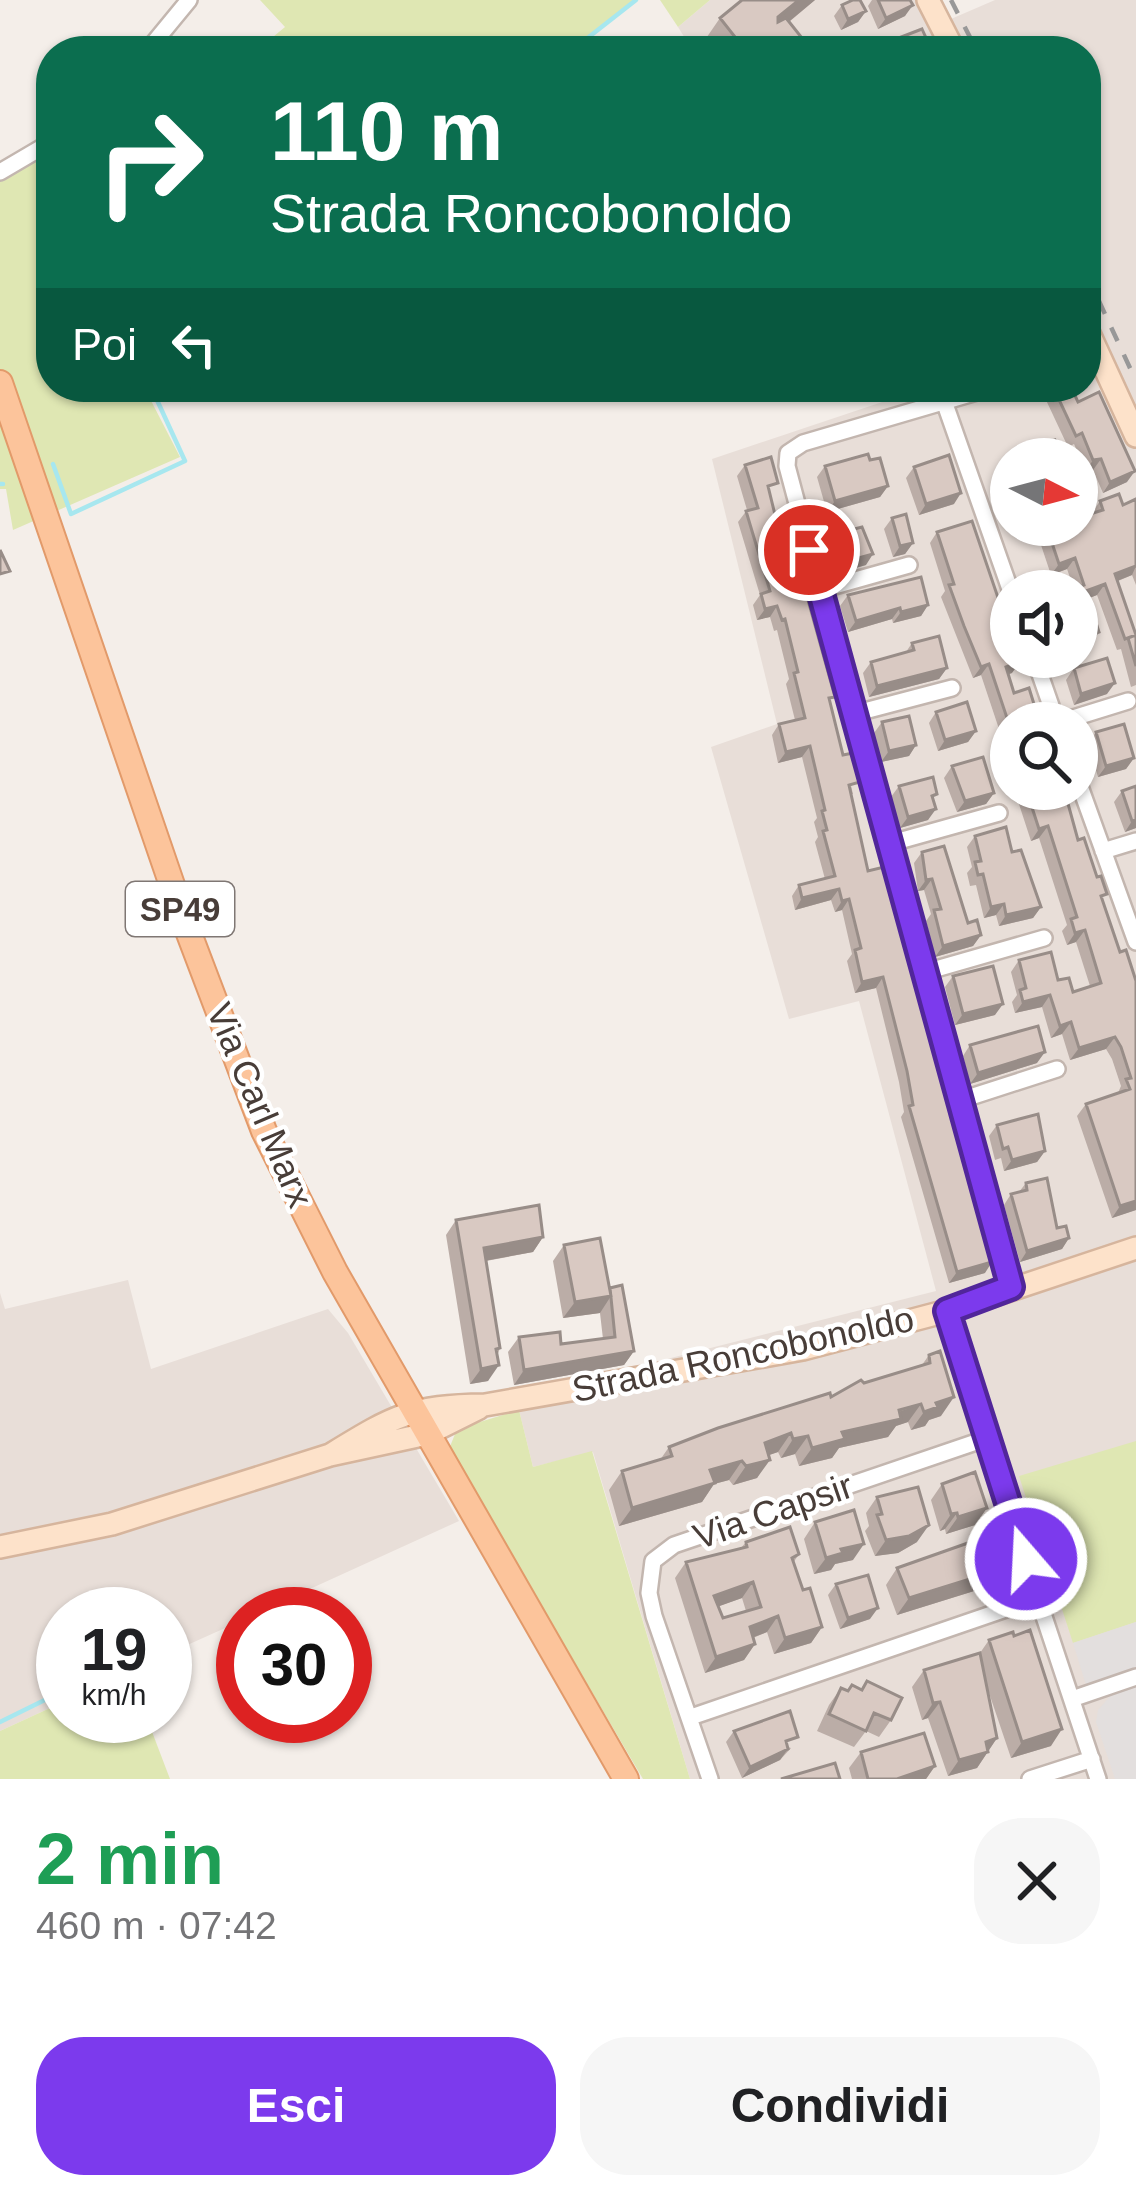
<!DOCTYPE html>
<html lang="it">
<head>
<meta charset="utf-8">
<style>
  body { margin:0; font-family:Helvetica,sans-serif; background:#f6f6f6; color:#202124; height:100vh; display:flex; flex-direction:column; font-size:45px; white-space:nowrap }
  * { box-sizing:border-box; margin:0 }
  p { font-size:39px; color:#757577 }
  .icon { flex:none; width:66px; height:66px; fill:none; stroke:currentColor; stroke-width:2; stroke-linecap:round; stroke-linejoin:round }
  .map { position:relative; height:1779px; overflow:hidden }
  .side { display:flex; flex-direction:column; background:#fff; flex:1 }
  .side>* { flex:none }
  .banner { position:absolute; left:36px; top:36px; width:1065px; height:366px; border-radius:48px; box-shadow:0 3px 9px #0004; background:#0b6e4f; color:#fff; overflow:hidden }
  .needle { width:78px; rotate:96deg }
  .fabs { position:absolute; left:990px; top:438px; display:grid; gap:24px }
  .fabs a { display:grid; place-items:center; width:108px; height:108px; border-radius:50%; background:#fff; box-shadow:0 3px 9px #0004; font-size:60px }
  .speed { position:absolute; left:36px; top:1587px; display:flex; gap:24px; font-size:60px; font-weight:700; text-align:center }
  .speed>* { display:grid; place-content:center; width:156px; height:156px; border-radius:50%; background:#fff; box-shadow:0 3px 9px #0004; line-height:1 }
  .speed small { font-size:30px; font-weight:400 }
  .speed .limit { border:18px solid #d22; background:#fff; color:#111 }
  .pin { position:absolute; display:grid; place-items:center; width:102px; height:102px; color:#fff; margin:-51px; border:6px solid #fff; border-radius:50%; box-shadow:0 3px 12px #0007 }
  .me { position:absolute; width:132px; margin:-66px; rotate:341deg; stroke-linejoin:round; filter:drop-shadow(0 0 9px #0008) }
  .turn { display:flex; align-items:center; gap:42px; height:252px; padding:0 36px; font-size:54px }
  .turn .icon { width:156px; height:156px; stroke-width:2.5 }
  .turn b { display:block; font-size:84px; line-height:102px }
  .then { display:flex; align-items:center; height:114px; padding:0 36px; background:#0003; gap:24px; font-size:45px }
  .round { display:grid; place-items:center; flex:none; width:126px; height:126px; border-radius:48px; background:#f6f6f6 }
  .overview { display:flex; align-items:center; justify-content:space-between; height:204px; padding:0 36px }
  h1 { font-size:72px; font-weight:600; line-height:90px; color:#1e9e55 }
  .action { display:flex; gap:24px; margin-top:auto; padding:24px 36px }
  .action a { flex:1; height:138px; border-radius:48px; background:#7c3aed; color:#fff; font-size:48px; font-weight:600; line-height:138px; text-align:center }
  .action a+a { background:#f6f6f6; color:#202124 }
  .map>svg:first-child { display:block }
  .residential { fill:#e8ded8; fill-rule:evenodd }
  .green { fill:#dfe7b3 }
  .parking { fill:#e3dfde }
  .lines { fill:none; stroke-linecap:round; stroke-linejoin:round }
  .stream { stroke:#a7e7ef; stroke-width:4.5 }
  .street-casing { stroke:#c3b6af; stroke-width:20 }
  .secondary-casing { stroke:#d6b59d; stroke-width:26 }
  .primary-casing { stroke:#e29a6a; stroke-width:28 }
  .street { stroke:#fff; stroke-width:15 }
  .secondary { stroke:#fde2ca; stroke-width:21 }
  .primary { stroke:#fcc49b; stroke-width:24 }
  .rail { stroke:#989898; stroke-width:4.5; stroke-dasharray:15 15; stroke-linecap:butt }
  .wall { fill:#bbada7; fill-rule:evenodd }
  .shaded-wall { fill:#988d88 }
  .building { fill:#d9c9c2; stroke:#988d88; stroke-width:3; fill-rule:evenodd }
  .route-casing { stroke:#51269a; stroke-width:30 }
  .route { stroke:#7c3aed; stroke-width:21 }
  .labels { text-anchor:middle; dominant-baseline:central; stroke-width:9; stroke-linejoin:round; paint-order:stroke }
  .shield { fill:#fff; stroke:#7f7774; stroke-width:3 }
  .shield-label { font-size:33px; font-weight:bold; fill:#483d38 }
  .street-label { font-size:36px; fill:#483d38; stroke:#fff }
</style>
</head>
<body>
<div class="map">
<svg width="1136" height="1779" viewBox="0 0 1136 1779">
  <rect width="100%" height="100%" fill="#f4eee9"/>
  <path class="residential" d="M710,0H932L944,22L995,0H1136V1779H690L593,1452L533,1467L519,1410L499,1395L639,1366L936,1291L859,1001L789,1019L711,747L777,724L712,459L927,387H1086V51H693L678,27ZM1011,459H1077V525H1011ZM1011,591H1077V657H1011ZM1011,723H1077V789H1011Z
    M128,1280L151,1369L328,1309L348,1333L459,1521L255,1614H243V1620L165,1655V1614H63V1702L0,1731V1293L5,1309Z"/>
  <path class="green" d="M260,0H634L570,51H256L285,27Z
    M660,0H710L678,27Z
    M51,138V387H144L180,457L13,530L6,489H0V165Z
    M519,1410L533,1467L592,1451L690,1779H643L449,1449L457,1429Z
    M1136,1441V1622L1073,1643L1019,1476Z
    M63,1702V1716H146L170,1779H0V1731Z"/>
  <path class="parking" d="M1136,1622V1668L1086,1685L1073,1643Z
    M1136,1687V1779H1115L1096,1722L1098,1710L1112,1694Z"/>
  <g class="lines">
    <path class="stream" d="M571,51L636,0
      M53,464L71,514L185,461L151,387
      M0,484H3
      M0,1722L63,1691"/>
    <g class="street-casing">
      <path id="street" d="M147,51L189,0
        M0,172L51,142
        M994,387L803,443L788,453L787,466L922,973L1011,1287
        M945,404L1011,592
        M820,590L909,565
        M1034,657L1057,723L1128,701
        M853,714L952,688
        M1077,778L1136,942
        M888,844L999,813
        M1103,851L1136,841
        M922,973L1044,938
        M958,1101L1057,1069
        M947,1311L985,1439L1098,1779
        M1072,1699L1136,1677
        M691,1717L1038,1598
        M710,1779L654,1616L649,1593L653,1561L674,1545L985,1439
        M1030,1779L1092,1759"/>
    </g>
    <g class="secondary-casing">
      <path id="secondary" d="M928,0L954,51
        M1086,327L1136,436
        M330,1455C394,1416 409,1406 485,1405L803,1349L947,1311L1136,1248
        M0,1547L112,1524L330,1455L427,1434L479,1408"/>
    </g>
    <g class="primary-casing">
      <path id="primary" d="M0,383L185,923L264,1131L335,1272L626,1779"/>
    </g>
    <use href="#street" class="street"/>
    <use href="#secondary" class="secondary"/>
    <use href="#primary" class="primary"/>
    <path class="rail" d="M951,0L977,51
      M1086,273L1136,381"/>
  </g>
  <path class="wall" d="M815,0L789,22L801,51L698,50L720,18Z
    M872,0H910L905,16L878,29L868,6Z
    M842,5L866,11L858,22L841,30L834,16Z
    M1054,389L1078,402L1127,482L1103,493L1093,470L1086,471L1074,444L1068,447L1046,400Z
    M870,460L888,486L880,497L827,512L817,477L825,466Z
    M745,465L770,494L777,523L831,703L853,794H851L868,871L985,1273L949,1283L901,1117L904,1112L899,1082L876,988L855,993L847,961L852,954L842,910L835,912L831,900L795,910L792,896L799,885L825,879L815,842L818,837L814,822L817,818L802,757L778,763L772,735L779,724L795,720L786,684L789,679L777,630L774,631L770,617L757,620L753,605L760,595L738,522L747,510L737,476Z
    M914,467L954,504L919,515L906,478Z
    M1136,499V585L1132,575L1118,581L1136,635V685L1131,687L1121,649L1117,650L1097,595L1089,598L1099,632L1091,643L1077,648V591L1074,589L1067,569L1051,575L1039,539L1047,528L1092,513L1100,501L1123,505Z
    M892,518L913,543L905,554L893,557L884,529Z
    M937,532L1012,673L1008,674L1014,693L1038,717L1034,723H1011V735L1002,738L981,675L973,678L941,597L945,591L930,543Z
    M830,535L866,565L830,575L822,546Z
    M848,595L928,605L921,616L893,623L892,619L848,632L840,606Z
    M912,643L947,668L939,679L869,697L863,673L871,662L906,652Z
    M1074,668L1107,694L1074,705L1066,680Z
    M936,712L976,731L968,742L938,751L929,723Z
    M882,722L916,745L909,756L881,762L874,733Z
    M1096,732L1134,758L1126,769L1098,777L1088,743Z
    M1011,753V789H1064L1078,840L1103,900L1120,952L1136,981V1210L1112,1218L1077,1116L1086,1104L1118,1093L1121,1086L1112,1059L1106,1049L1070,1060L1062,1034L1051,1038L1042,1007L1015,1013L1012,1002L1017,995L1011,972L1019,960L1058,980L1073,992L1090,986L1076,942L1067,945L1062,931L1067,925L1039,838L1031,841L1015,792L1009,795L999,766L1008,755Z
    M952,766L994,793L986,804L957,812L944,778Z
    M899,786L934,800L928,820L900,828L891,797Z
    M1136,786V828L1125,832L1114,802L1122,791Z
    M975,836L1012,852L1041,907L1033,918L999,926L996,915L984,918L976,885L970,886L967,873L972,867L967,847Z
    M922,852L968,923L981,935L973,946L935,957L926,921L931,914L924,890L918,891L914,863Z
    M953,976L995,1015L955,1025L945,987Z
    M970,1045L1037,1063L970,1084L963,1056Z
    M997,1125L1045,1151L1037,1162L1004,1171L1001,1158L995,1160L989,1136Z
    M1026,1183L1057,1228L1069,1238L1062,1249L1020,1262L1004,1205L1011,1194L1019,1192Z
    M456,1220L543,1237L533,1252L486,1261L500,1348L488,1381L470,1384L446,1235Z
    M564,1245L610,1288L634,1351L624,1365L514,1385L508,1352L519,1337L561,1344L603,1339L600,1313L563,1318L553,1261Z
    M929,1355L941,1416L929,1420L925,1426L911,1430L908,1422L896,1426L888,1437L839,1448L832,1458L799,1466L795,1454L781,1458L778,1452L769,1455L757,1478L733,1485L729,1480L714,1484L702,1502L619,1526L609,1490L622,1471L660,1460L669,1447L831,1397L864,1383L922,1365Z
    M942,1484L975,1525L946,1534L945,1529L940,1531L931,1500Z
    M877,1497L917,1542L898,1553L875,1556L865,1531L869,1526L866,1513Z
    M815,1522L853,1560L835,1564L831,1570L814,1574L804,1539Z
    M746,1542L799,1554L793,1563L803,1590L822,1627L811,1643L774,1654L767,1632L753,1638L755,1644L744,1660L705,1673L675,1578L686,1562L741,1548ZM742,1598L746,1611L723,1618L719,1606Z
    M987,1542L1006,1565L994,1582H990L987,1587L897,1615L886,1585L897,1568Z
    M836,1584L870,1619L840,1629L828,1595Z
    M989,1640L1051,1746L1011,1758L986,1684L997,1738L977,1768L948,1776L928,1718L922,1720L912,1687L924,1670L980,1653Z
    M867,1681L891,1720L879,1737L866,1731L854,1747L817,1731L829,1705L841,1688L848,1691L861,1689Z
    M734,1731L791,1748L780,1760L742,1778L726,1742Z
    M861,1752L935,1766L926,1779H852L849,1768Z"/>
  <path class="shaded-wall" d="M799,0H815L756,49L778,17Z
    M913,5L905,16L878,29L886,18Z
    M866,11L858,22L841,30L848,19Z
    M1101,459L1093,470L1086,471L1093,460Z
    M1135,471L1127,482L1103,493L1110,482Z
    M888,486L880,497L827,512L835,501Z
    M961,493L954,504L919,515L926,504Z
    M913,543L905,554L893,557L900,546Z
    M873,554L866,565L830,575L837,564Z
    M1075,558L1067,569L1051,575L1059,564Z
    M1136,566L1132,575L1107,585L1115,574Z
    M1105,584L1097,595L1079,602L1086,591Z
    M928,605L921,616L893,623L901,612Z
    M777,606L770,617L757,620L765,609Z
    M900,608L892,619L848,632L856,621Z
    M1099,632L1091,643L1077,648L1079,639Z
    M1020,662L1012,673L998,678L1006,667Z
    M989,664L981,675L973,678L981,667Z
    M947,668L939,679L869,697L877,686Z
    M1115,683L1107,694L1074,705L1081,694Z
    M976,731L968,742L938,751L945,740Z
    M916,745L909,756L881,762L889,751Z
    M810,746L802,757L778,763L786,752Z
    M1134,758L1126,769L1098,777L1106,766Z
    M994,793L986,804L957,812L965,801Z
    M936,809L928,820L900,828L908,817Z
    M1136,820V828L1125,832L1132,821Z
    M1048,826L1039,838L1031,841L1039,829Z
    M932,879L924,890L918,891L926,880Z
    M839,889L831,900L795,910L802,898Z
    M849,899L842,910L835,912L842,901Z
    M1004,904L996,915L984,918L991,907Z
    M1041,907L1033,918L999,926L1006,915Z
    M1085,930L1076,942L1067,945L1075,933Z
    M981,935L973,946L935,957L943,946Z
    M883,977L876,988L855,993L862,982Z
    M1050,995L1042,1007L1015,1013L1023,1002Z
    M1003,1004L995,1015L955,1025L963,1014Z
    M1071,1022L1062,1034L1051,1038L1060,1026Z
    M1115,1037L1106,1049L1070,1060L1079,1048Z
    M1045,1052L1037,1063L970,1084L978,1073Z
    M1045,1151L1037,1162L1004,1171L1012,1160Z
    M1136,1201V1210L1112,1218L1120,1206Z
    M543,1237L533,1252L473,1263L484,1248Z
    M1069,1238L1062,1249L1020,1262L1027,1251Z
    M992,1262L985,1273L949,1283L957,1272Z
    M611,1296L600,1313L563,1318L575,1302Z
    M634,1351L624,1365L514,1385L524,1370Z
    M499,1365L488,1381L470,1384L481,1369Z
    M954,1397L941,1416L929,1420L925,1426L911,1430L924,1412L936,1403Z
    M921,1404L908,1422L896,1426L888,1437L839,1448L832,1458L799,1466L812,1448L842,1432Z
    M791,1433L778,1452L752,1461L765,1443Z
    M808,1436L795,1454L781,1458L793,1439Z
    M770,1460L757,1478L733,1485L746,1466Z
    M742,1461L729,1480L714,1484L702,1502L619,1526L632,1508L710,1470Z
    M987,1508L975,1525L946,1534L958,1517Z
    M957,1513L945,1529L940,1531L951,1514Z
    M929,1525L917,1542L898,1553L875,1556L886,1540Z
    M864,1544L853,1560L835,1564L831,1570L814,1574L826,1558L841,1549Z
    M1006,1565L994,1582H990L987,1587L897,1615L909,1598L997,1566Z
    M753,1582L742,1598L703,1612L714,1596Z
    M878,1608L870,1619L840,1629L848,1618Z
    M778,1616L767,1632L738,1643L750,1627Z
    M822,1627L811,1643L774,1654L785,1638Z
    M755,1644L744,1660L705,1673L716,1657Z
    M940,1702L928,1718L922,1720L933,1703Z
    M1062,1729L1051,1746L1011,1758L1022,1742Z
    M997,1738L977,1768L948,1776L959,1760L986,1742Z
    M788,1749L780,1760L742,1778L750,1767Z
    M935,1766L926,1779H897Z"/>
  <path class="building" d="M742,0H799L778,17V22L786,18L806,43L797,51H746L720,18Z
    M853,0H860L866,11L848,19L842,5Z
    M878,0H910L913,5L886,18Z
    M922,29L932,51H865Z
    M1058,387H1071L1078,402L1099,392L1135,471L1110,482L1101,459L1093,460L1082,433L1076,436L1054,389Z
    M1055,440L1062,459H1024L1021,452Z
    M868,454L870,460L880,458L888,486L835,501L825,466Z
    M949,455L961,493L926,504L914,467Z
    M771,457L778,483L768,486L777,523L786,521L835,697L829,698L843,755L853,753L860,782L849,785L868,871L884,867L992,1262L957,1272L909,1106L913,1105L907,1071L883,977L862,982L855,950L861,948L849,899L842,901L839,889L802,898L799,885L835,876L823,831L827,830L822,811L825,810L810,746L786,752L779,724L805,718L794,673L798,672L785,619L782,620L777,606L765,609L761,594L770,591L746,511L758,508L745,465Z
    M1119,494L1123,505L1136,499V566L1115,574L1136,635L1125,639L1105,584L1086,591L1099,632L1079,639L1077,591H1067L1084,585L1075,558L1059,564L1047,528L1057,525H1077V518L1103,510L1100,501Z
    M906,514L913,543L900,546L892,518Z
    M972,521L1011,636V657H1018L1020,662L1006,667L1014,693L1029,688L1038,717L1020,723H1011L1010,727L989,664L981,667L964,626L949,585L954,584L937,532Z
    M862,527L873,554L837,564L830,535Z
    M0,550L10,571L0,574Z
    M921,577L928,605L901,612L900,608L856,621L848,595Z
    M1136,635V666L1128,638Z
    M939,636L947,668L877,686L871,662L914,650L912,643Z
    M1107,658L1115,683L1081,694L1074,668Z
    M967,702L976,731L945,740L936,712Z
    M909,716L916,745L889,751L882,722Z
    M1124,724L1134,758L1106,766L1096,732Z
    M983,757L994,793L965,801L952,766Z
    M933,777L937,794L932,796L936,809L908,817L899,786Z
    M1136,786V820L1132,821L1122,791Z
    M1026,789H1064L1078,840L1084,838L1097,877L1101,876L1107,894L1101,896L1120,952L1126,950L1136,981V1201L1120,1206L1086,1104L1130,1089L1126,1079L1131,1078L1121,1047L1115,1037L1079,1048L1071,1022L1060,1026L1050,995L1023,1002L1020,990L1026,988L1019,960L1051,952L1058,980L1069,978L1073,992L1101,983L1085,930L1075,933L1071,919L1077,917L1048,826L1039,829Z
    M1006,827L1012,852L1021,850L1041,907L1006,915L1004,904L991,907L983,874L978,875L975,862L981,861L975,836Z
    M944,846L968,923L977,920L981,935L943,946L934,910L941,909L932,879L926,880L922,852Z
    M993,966L1003,1004L963,1014L953,976Z
    M1038,1026L1045,1052L978,1073L970,1045Z
    M1038,1114L1045,1151L1012,1160L1008,1147L1003,1149L997,1125Z
    M1047,1178L1057,1228L1066,1226L1069,1238L1027,1251L1011,1194L1027,1190L1026,1183Z
    M539,1205L543,1237L484,1248L500,1348L496,1349L499,1365L481,1369L456,1220Z
    M600,1238L611,1296L575,1302L564,1245Z
    M622,1285L634,1351L524,1370L519,1337L560,1332L561,1344L615,1337L610,1288Z
    M940,1351L954,1397L936,1403L938,1407L924,1412L921,1404L899,1410L901,1419L842,1432L845,1439L812,1448L808,1436L793,1439L791,1433L765,1443L770,1460L746,1466L742,1461L710,1470L715,1483L632,1508L622,1471L672,1456L669,1447L718,1428L830,1393L831,1397L861,1380L864,1383L930,1363L929,1355Z
    M975,1472L987,1508L958,1517L957,1513L951,1514L942,1484Z
    M918,1487L929,1525L909,1536L886,1540L877,1515L882,1514L877,1497Z
    M854,1510L864,1544L841,1549L843,1553L826,1558L815,1522Z
    M790,1527L799,1554L792,1558L803,1590L810,1588L822,1627L785,1638L778,1616L750,1627L755,1644L716,1657L686,1562L747,1547L746,1542ZM753,1582L761,1607L723,1618L714,1596Z
    M985,1537L987,1542L999,1540L1006,1565L997,1566L999,1570L909,1598L897,1568Z
    M868,1575L878,1608L848,1618L836,1584Z
    M1030,1630L1062,1729L1022,1742L989,1640L1013,1632L1014,1636Z
    M980,1653L997,1738L986,1742L988,1752L959,1760L940,1702L933,1703L924,1670Z
    M867,1681L902,1698L891,1720L874,1713L866,1731L829,1714L841,1688L848,1691L852,1685L862,1690Z
    M790,1711L798,1737L786,1741L788,1749L750,1767L734,1731Z
    M924,1733L935,1766L897,1779H868L861,1752Z
    M835,1763L840,1779H781Z"/>
  <g class="lines">
    <g class="route-casing">
      <path id="route" d="M809,550L1011,1287L947,1311L1026,1559"/>
    </g>
    <use href="#route" class="route"/>
  </g>
  <g class="labels">
    <rect class="shield" x="126" y="882" width="108" height="54" rx="9"/>
    <g class="shield-label">
      <text x="180" y="909">SP49</text>
    </g>
    <g class="street-label">
      <text transform="translate(260 1105) rotate(67)">Via Carl Marx</text>
      <text transform="translate(743 1354) rotate(-12)">Strada Roncobonoldo</text>
      <text transform="translate(773 1511) rotate(-19)">Via Capsir</text>
    </g>
  </g>
</svg>
<div class="fabs">
<a><svg class="needle" viewBox="-14 -14 28 28"><path d="M0-13l5 13h-10z" fill="#e53935"/><path d="M0 13l5-13h-10z" fill="#757577"/></svg></a>
<a><svg class="icon" aria-label="sound" viewBox="0 0 24 24"><path d="M4 9h4l5-4v14l-5-4H4zM17 9q2 3 0 6"/></svg></a>
<a><svg class="icon" aria-label="search" viewBox="0 0 24 24"><circle cx="10" cy="10" r="6"/><path d="M15 15l6 6"/></svg></a>
</div>
<div class="speed"><div>19<small>km/h</small></div><div class="limit">30</div></div>
<div class="pin" style="left:809px;top:550px;background:#d93025"><svg class="icon" aria-label="arrive" viewBox="0 0 24 24"><path d="M6 21V4h12l-3 4 3 4H6"/></svg></div>
<svg class="me" style="left:1026px;top:1559px" viewBox="-20 -20 40 40"><circle r="17" fill="#7c3aed" stroke="#fff" stroke-width="3"/><path d="M0-11L8 9 0 5-8 9z" fill="#fff"/></svg>
<div class="banner">
<div class="turn"><svg class="icon" aria-label="right" viewBox="0 0 24 24"><path d="M7 20v-9h11M14 6l5 5-5 5"/></svg><div><b>110 m</b>Strada Roncobonoldo</div></div>
<div class="then">Poi<svg class="icon" aria-label="left" viewBox="0 0 24 24"><path d="M17 20v-9H6M10 6l-5 5 5 5"/></svg></div>
</div>
</div>
<section class="side">
<div class="overview"><div><h1>2 min</h1><p>460 m · 07:42</p></div><a class="round"><svg class="icon" aria-label="close" viewBox="0 0 24 24"><path d="M6 6l12 12M18 6L6 18"/></svg></a></div>
<div class="action"><a>Esci</a><a>Condividi</a></div>
</section>
</body>
</html>
